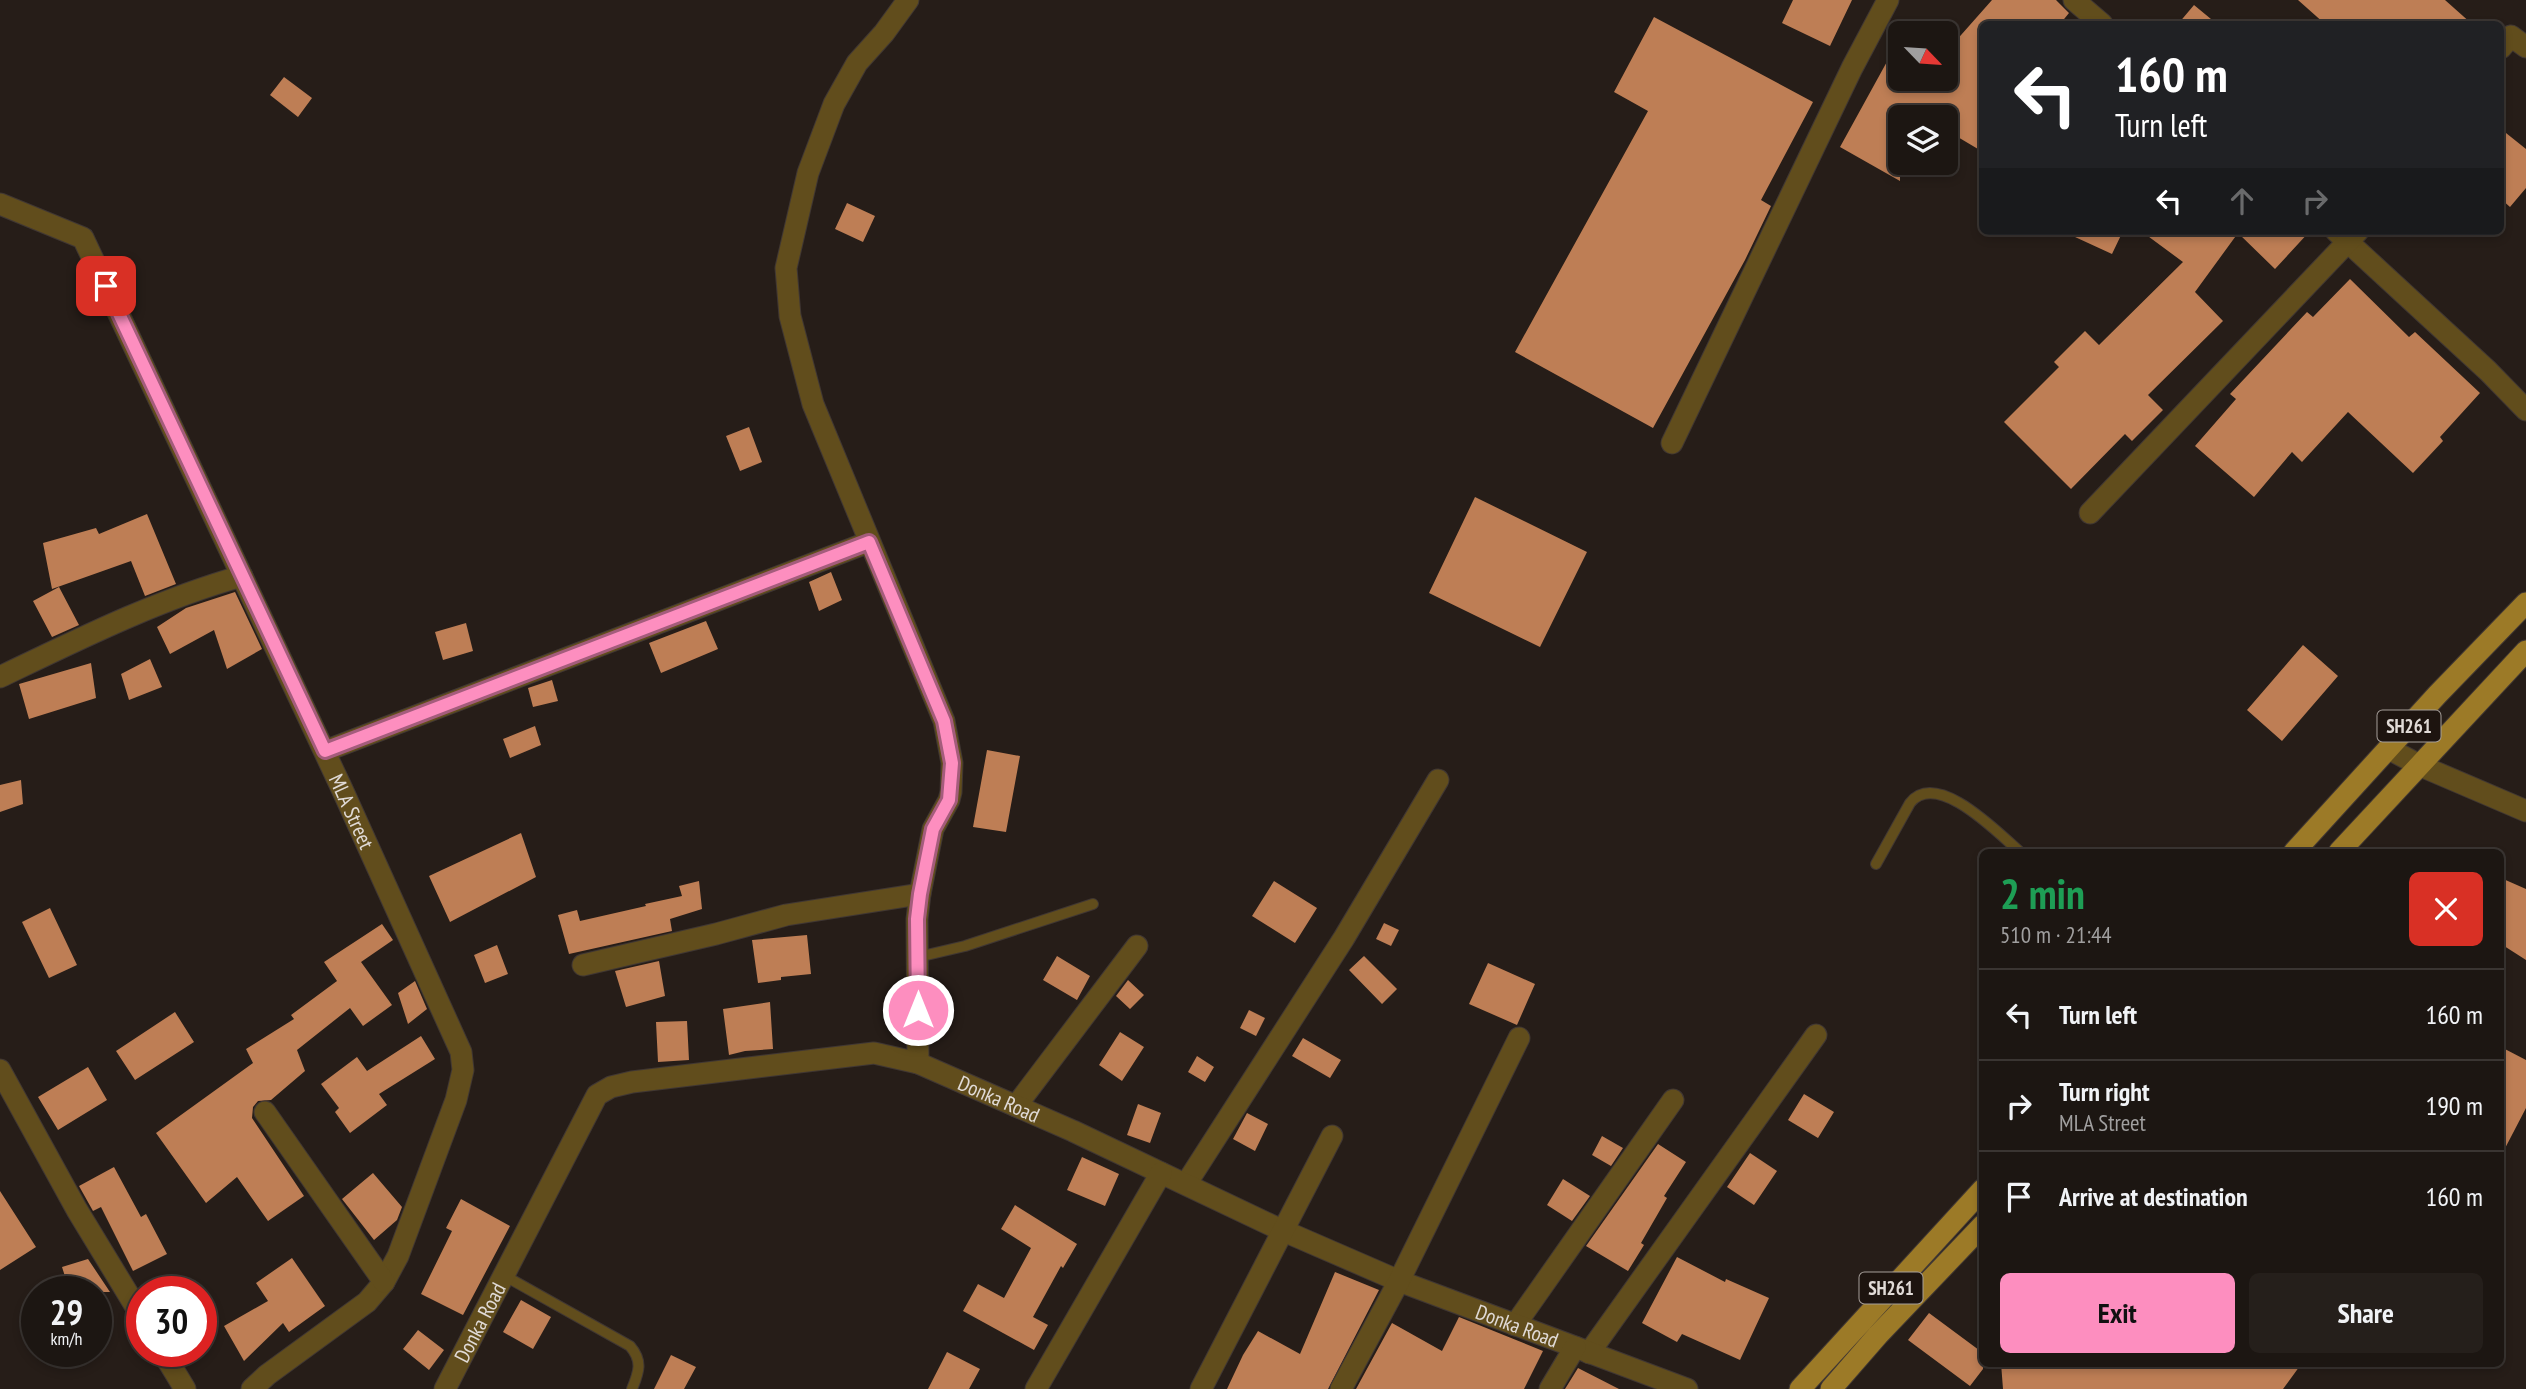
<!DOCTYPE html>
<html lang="en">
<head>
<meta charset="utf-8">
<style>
  body { margin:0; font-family:"PT Sans Narrow",sans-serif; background:#251f1b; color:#f1f3f6; height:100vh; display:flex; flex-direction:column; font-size:26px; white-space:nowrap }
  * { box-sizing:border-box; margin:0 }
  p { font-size:23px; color:#a09f9f }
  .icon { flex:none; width:38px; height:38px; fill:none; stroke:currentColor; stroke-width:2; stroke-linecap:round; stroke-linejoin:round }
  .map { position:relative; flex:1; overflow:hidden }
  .panel { position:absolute; left:1979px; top:849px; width:525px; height:518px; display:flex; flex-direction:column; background:#1c1612; border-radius:10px; box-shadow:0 4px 10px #0003,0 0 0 2px #3a3532 }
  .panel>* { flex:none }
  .banner { position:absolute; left:1979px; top:21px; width:525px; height:214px; border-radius:10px; box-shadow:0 4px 10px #0003,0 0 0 2px #3a3532; background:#202124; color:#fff; overflow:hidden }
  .needle { width:46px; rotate:115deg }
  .tools { position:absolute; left:1888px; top:21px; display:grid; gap:14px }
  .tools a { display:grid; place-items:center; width:70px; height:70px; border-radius:10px; background:#1c1612; box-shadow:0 4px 10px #0003,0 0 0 2px #3a3532; font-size:35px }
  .speed { position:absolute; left:21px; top:1276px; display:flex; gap:14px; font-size:35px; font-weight:700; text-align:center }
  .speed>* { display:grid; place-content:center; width:91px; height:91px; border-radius:50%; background:#1c1612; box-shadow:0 4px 10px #0003,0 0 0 2px #3a3532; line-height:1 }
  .speed small { font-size:18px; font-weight:400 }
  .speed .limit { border:10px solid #d22; background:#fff; color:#111 }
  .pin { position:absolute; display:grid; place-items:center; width:60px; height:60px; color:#fff; margin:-30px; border-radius:14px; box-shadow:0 4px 10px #0006 }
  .me { position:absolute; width:77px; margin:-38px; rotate:0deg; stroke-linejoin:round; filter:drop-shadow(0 0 5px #0008) }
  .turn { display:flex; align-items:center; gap:24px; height:147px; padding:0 21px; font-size:32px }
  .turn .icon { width:91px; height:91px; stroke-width:2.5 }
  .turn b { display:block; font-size:49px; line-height:60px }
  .lanes { display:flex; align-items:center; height:66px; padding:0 21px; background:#0003; justify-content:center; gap:35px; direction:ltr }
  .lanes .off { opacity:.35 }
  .round { display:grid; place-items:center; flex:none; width:74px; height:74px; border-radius:10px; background:#251f1b }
  .headline { display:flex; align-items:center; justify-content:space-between; height:119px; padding:0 21px }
  h1 { font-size:42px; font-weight:800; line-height:52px; color:#1e9e55 }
  .action { display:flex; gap:14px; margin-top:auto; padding:14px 21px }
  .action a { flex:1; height:80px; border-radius:10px; background:#fd8ebf; color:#111; font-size:28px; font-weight:800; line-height:80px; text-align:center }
  .action a+a { background:#251f1b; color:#f1f3f6 }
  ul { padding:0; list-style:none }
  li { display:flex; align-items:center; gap:21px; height:91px; padding:0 21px; border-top:2px solid #3a3532 }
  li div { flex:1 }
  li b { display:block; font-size:26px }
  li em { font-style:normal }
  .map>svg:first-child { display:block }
  .building { fill:#be7e55 }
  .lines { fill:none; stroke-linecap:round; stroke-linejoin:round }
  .service-casing { stroke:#403733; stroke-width:12 }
  .minor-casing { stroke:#403733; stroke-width:23 }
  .primary-casing { stroke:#403733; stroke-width:23 }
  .service { stroke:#614d1c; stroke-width:10 }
  .minor { stroke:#614d1c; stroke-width:21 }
  .primary { stroke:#9c7a27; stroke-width:21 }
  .route-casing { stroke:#a45c7c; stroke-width:18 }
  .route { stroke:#fd8ebf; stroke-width:12 }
  .labels { text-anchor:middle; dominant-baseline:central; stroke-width:7; stroke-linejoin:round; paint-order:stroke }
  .shield { fill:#1d140f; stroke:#a69f9a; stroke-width:2 }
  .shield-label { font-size:19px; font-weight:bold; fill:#e0dad6 }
  .street-label { font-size:21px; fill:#e0dad6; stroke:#1d140f }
</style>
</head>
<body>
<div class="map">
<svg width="2526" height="1389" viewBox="0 0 2526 1389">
  <rect width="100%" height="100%" fill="#261d18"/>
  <path class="building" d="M1793,0H1852L1830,46L1782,23Z
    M1992,0H2056L2069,13L2060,24H1983V152L1946,130V117H1900V181L1840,147L1900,38V79H1946V52Z
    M2298,0H2445L2472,24H2325Z
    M2194,5L2217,24H2178Z
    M1654,17L1813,102L1761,200L1771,206L1745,260L1653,428L1515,352L1648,111L1614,92Z
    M284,77L312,98L298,117L270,95Z
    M2501,129L2526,149V188L2510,207L2501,199Z
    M847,203L875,216L863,242L835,229Z
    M2062,231H2123L2112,254Z
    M2141,231H2310L2275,269L2238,233L2195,292L2223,321L2148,395L2163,410L2132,441L2125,434L2071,489L2004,422L2059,367L2054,362L2085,331L2099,345L2183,262Z
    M2350,279L2409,337L2415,332L2480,393L2440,437L2443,441L2413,473L2348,412L2302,462L2292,452L2254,497L2195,446L2236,399L2230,394L2307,312L2313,317Z
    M749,427L762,462L740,471L726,436Z
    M1475,497L1587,552L1540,647L1429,593Z
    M147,514L176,584L145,596L131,561L52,589L43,543L96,528L99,534Z
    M831,572L842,600L819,611L809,582Z
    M59,587L79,625L52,637L33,601Z
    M235,592L262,649L227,669L214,630L170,654L157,627L186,608Z
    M706,621L718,649L661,673L649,643Z
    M466,623L473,651L443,660L435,632Z
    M2303,645L2338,676L2282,741L2247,710Z
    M150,659L162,687L129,700L121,674Z
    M91,663L96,698L29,719L19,684Z
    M552,680L558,701L533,707L528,688Z
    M535,726L541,745L510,758L503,739Z
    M987,750L1020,756L1006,832L973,827Z
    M21,780L23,804L0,812V785Z
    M521,833L536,877L450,922L429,876Z
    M2501,878L2526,889V960L2501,944Z
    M699,881L702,909L670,919L672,931L569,954L558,915L577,910L580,921L646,906L645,904L682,896L679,886Z
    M1274,881L1317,908L1295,943L1252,916Z
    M50,908L77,965L49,978L22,922Z
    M1384,923L1399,930L1391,946L1376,939Z
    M382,924L393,940L361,962L392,1005L363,1026L350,1008L297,1050L305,1071L271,1100L258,1101L253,1107L252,1118L304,1196L268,1221L237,1177L206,1203L156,1133L253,1063L246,1049L294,1019L291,1015L337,981L324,962Z
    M807,935L811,974L781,977V980L758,983L752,940Z
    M497,945L508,974L485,983L474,955Z
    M1057,956L1090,976L1077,1000L1043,980Z
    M1364,956L1397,989L1382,1004L1349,970Z
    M659,961L665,996L626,1007L615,971Z
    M1488,963L1535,984L1517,1025L1469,1004Z
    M1128,980L1144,995L1130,1009L1116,996Z
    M415,981L427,1009L408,1024L398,993Z
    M770,1002L773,1049L745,1051L729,1055L723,1009Z
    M1249,1010L1265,1018L1256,1036L1240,1028Z
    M175,1012L194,1042L135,1080L116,1051Z
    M687,1021L689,1060L658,1062L656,1022Z
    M1120,1032L1144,1047L1122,1081L1099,1065Z
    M421,1036L435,1059L379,1094L387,1105L350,1133L335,1112L339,1108L321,1084L357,1057L367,1071Z
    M1303,1038L1341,1060L1330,1078L1292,1056Z
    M2501,1047L2526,1060V1108L2501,1156Z
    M1197,1056L1214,1067L1205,1082L1188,1072Z
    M88,1067L107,1100L58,1130L38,1097Z
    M1804,1094L1834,1112L1818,1138L1788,1120Z
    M1138,1104L1161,1113L1150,1143L1127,1135Z
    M1247,1113L1268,1124L1255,1151L1233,1139Z
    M1602,1136L1623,1148L1611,1166L1592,1155Z
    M1658,1144L1686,1162L1664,1196L1667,1198L1641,1243L1644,1245L1628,1271L1586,1246Z
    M1750,1153L1777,1171L1754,1205L1727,1187Z
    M1082,1157L1119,1174L1105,1206L1067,1190Z
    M114,1167L141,1217L146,1214L167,1254L133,1271L101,1207L93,1211L79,1186Z
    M373,1173L402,1207L397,1220L374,1240L342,1199Z
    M1563,1179L1590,1196L1572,1221L1547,1205Z
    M0,1191L36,1247L0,1270Z
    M461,1199L510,1226L463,1315L421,1294L452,1231L446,1228Z
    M1015,1205L1077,1244L1063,1268L1061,1266L1033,1317L1048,1325L1034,1350L963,1311L978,1284L1004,1298L1031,1248L1001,1229Z
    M1677,1257L1725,1282L1726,1279L1769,1298L1740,1360L1682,1334L1677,1342L1642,1323Z
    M292,1258L325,1306L289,1332L283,1323L244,1361L224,1326L268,1301L256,1283Z
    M88,1259L110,1292H70L62,1267Z
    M1335,1272L1379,1290L1328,1389H1227L1243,1355L1258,1331L1300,1354Z
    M521,1300L551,1317L533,1349L503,1332Z
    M1929,1313L1983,1353V1369L1970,1386L1908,1340Z
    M1459,1317L1543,1351L1524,1389H1356L1392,1323L1442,1351Z
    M418,1330L444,1350L429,1370L403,1349Z
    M947,1352L980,1369L969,1389H928Z
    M671,1355L696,1367L684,1389H654Z
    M2001,1363H2302L2283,1389H2003Z
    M1578,1368L1619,1389H1565Z"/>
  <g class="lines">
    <g class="service-casing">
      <path id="service" d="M1876,864L1910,803C1937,769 1998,833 2020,852
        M918,957L965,946L1093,904
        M505,1276L630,1346C643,1361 639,1372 632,1389"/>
    </g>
    <g class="minor-casing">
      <g id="minor">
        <path d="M908,0L884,33L857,63L834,104L808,173L786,268L790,316L813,404L944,721L952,763L951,792L949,800L933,829L920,894L917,919L918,1063"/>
        <path d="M2074,0L2102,24"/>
        <path d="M2501,48L2511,36L2526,47"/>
        <path id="s1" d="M0,204L83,238L342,789L461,1052L463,1070L456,1100L398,1256L384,1282L367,1302L267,1375L252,1389"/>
        <path d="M2336,231L2488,371L2526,410"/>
        <path d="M1672,443L1852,68L1888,0"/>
        <path d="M2090,513L2358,231"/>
        <path d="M0,677C79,639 157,600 242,576"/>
        <path d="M2389,749L2421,766L2526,811"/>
        <path d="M325,751L869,542"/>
        <path d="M583,965L716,934L786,915L920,894"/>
        <path d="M0,1070L77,1210L142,1317"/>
        <path d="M1016,1106L1137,946"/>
        <path d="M265,1112L384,1282"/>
        <path d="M1186,1184L1344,938L1438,780"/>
        <path d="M1515,1325L1673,1100"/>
        <path d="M162,1351L185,1389"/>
        <path d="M1589,1353L1816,1035"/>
        <path id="s2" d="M445,1389L597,1095L611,1087L632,1082L874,1053L918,1063L1073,1131L1277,1228L1399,1281L1687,1389"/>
        <path d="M1036,1389L1161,1173"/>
        <path d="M1201,1389L1332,1136"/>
        <path d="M1341,1389L1399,1281L1519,1038"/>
        <path d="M1550,1389L1575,1347"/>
      </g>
    </g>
    <g class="primary-casing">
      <path id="primary" d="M2294,852L2437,695L2526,603
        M2339,852L2526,651
        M1800,1389L1983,1189
        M1831,1389L1878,1335L1983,1225"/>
    </g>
    <use href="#service" class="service"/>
    <use href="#minor" class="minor"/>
    <use href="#primary" class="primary"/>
  </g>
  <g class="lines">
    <g class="route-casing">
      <path id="route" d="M106,286L325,751L869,542L944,721L952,763L949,800L933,829L920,894L917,919L918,1010"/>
    </g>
    <use href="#route" class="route"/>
  </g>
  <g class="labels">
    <g class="shield">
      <rect x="2377.5" y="710.5" width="63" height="31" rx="5"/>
      <rect x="1859.5" y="1272.5" width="63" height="31" rx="5"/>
    </g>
    <g class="shield-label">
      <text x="2409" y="726">SH261</text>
      <text x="1891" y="1288">SH261</text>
    </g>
    <g class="street-label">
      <text stroke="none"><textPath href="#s1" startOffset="723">MLA Street</textPath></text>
      <text stroke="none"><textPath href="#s2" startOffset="746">Donka Road</textPath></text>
      <text stroke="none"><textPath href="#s2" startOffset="75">Donka Road</textPath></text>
      <text stroke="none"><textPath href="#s2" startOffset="1312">Donka Road</textPath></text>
    </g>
  </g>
</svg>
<div class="tools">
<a><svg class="needle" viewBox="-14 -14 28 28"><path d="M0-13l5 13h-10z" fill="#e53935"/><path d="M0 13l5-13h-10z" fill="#a09f9f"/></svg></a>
<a><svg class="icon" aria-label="layers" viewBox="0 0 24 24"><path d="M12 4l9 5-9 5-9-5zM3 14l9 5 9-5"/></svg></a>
</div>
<div class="speed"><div>29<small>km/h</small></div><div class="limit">30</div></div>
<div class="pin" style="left:106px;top:286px;background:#d93025"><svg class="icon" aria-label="arrive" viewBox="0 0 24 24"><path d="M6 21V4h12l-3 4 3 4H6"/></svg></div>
<svg class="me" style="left:918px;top:1010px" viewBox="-20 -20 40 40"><circle r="17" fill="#fd8ebf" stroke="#fff" stroke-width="3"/><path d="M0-11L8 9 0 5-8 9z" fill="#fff"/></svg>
<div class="banner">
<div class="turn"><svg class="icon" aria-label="left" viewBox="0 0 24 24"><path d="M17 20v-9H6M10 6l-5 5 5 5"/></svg><div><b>160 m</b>Turn left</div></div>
<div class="lanes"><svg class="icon" aria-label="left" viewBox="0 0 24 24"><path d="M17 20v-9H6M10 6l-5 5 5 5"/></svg><svg class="icon off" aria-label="ahead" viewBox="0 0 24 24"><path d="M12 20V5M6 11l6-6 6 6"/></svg><svg class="icon off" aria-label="right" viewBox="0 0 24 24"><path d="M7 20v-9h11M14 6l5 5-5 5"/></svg></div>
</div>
<section class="panel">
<div class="headline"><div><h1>2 min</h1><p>510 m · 21:44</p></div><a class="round" style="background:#d93025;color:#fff"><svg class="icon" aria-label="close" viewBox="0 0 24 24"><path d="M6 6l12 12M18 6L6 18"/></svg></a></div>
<ul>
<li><svg class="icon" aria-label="left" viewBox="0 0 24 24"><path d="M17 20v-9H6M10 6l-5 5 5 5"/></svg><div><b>Turn left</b></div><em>160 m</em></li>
<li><svg class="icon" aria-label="right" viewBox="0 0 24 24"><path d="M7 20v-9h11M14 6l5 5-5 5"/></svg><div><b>Turn right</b><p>MLA Street</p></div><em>190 m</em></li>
<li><svg class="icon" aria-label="arrive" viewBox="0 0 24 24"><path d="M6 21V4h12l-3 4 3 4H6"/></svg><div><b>Arrive at destination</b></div><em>160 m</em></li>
</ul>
<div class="action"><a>Exit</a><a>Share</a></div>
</section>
</div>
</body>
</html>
